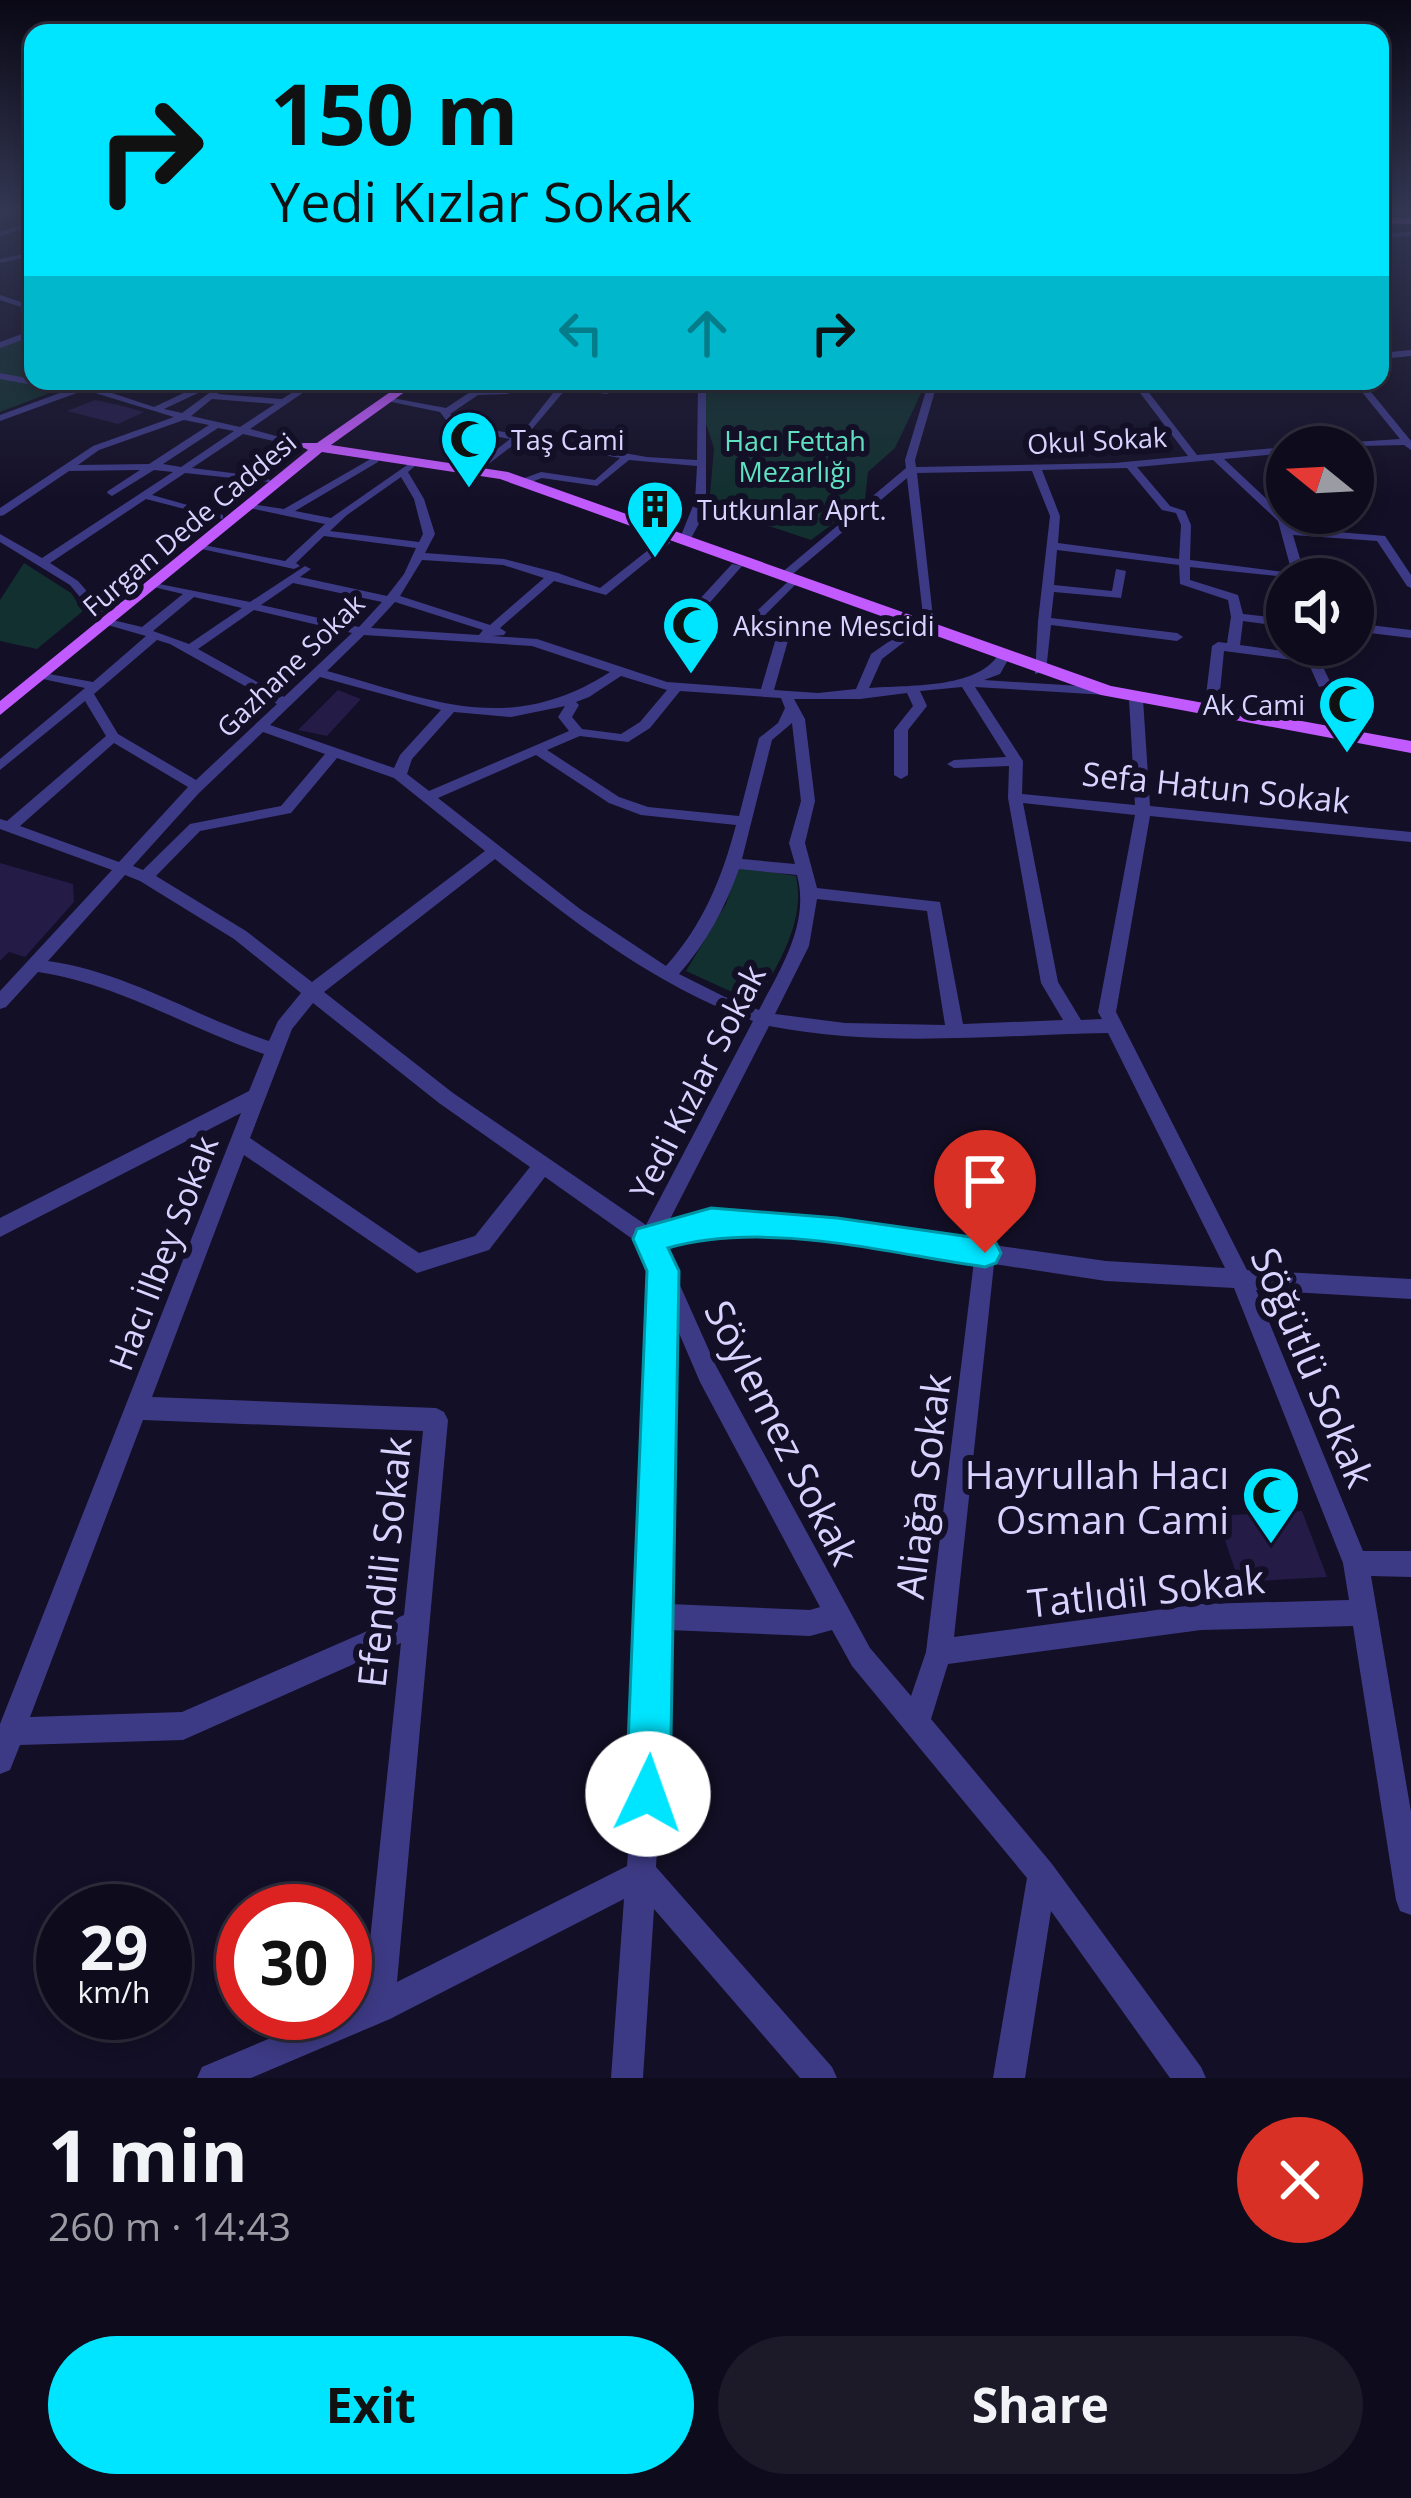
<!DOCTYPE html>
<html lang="en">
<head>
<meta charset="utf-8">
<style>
  body { margin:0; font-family:"Open Sans",sans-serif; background:#1c1929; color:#f1f3f6; height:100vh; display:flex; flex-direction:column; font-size:45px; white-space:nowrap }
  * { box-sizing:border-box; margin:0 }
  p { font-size:39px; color:#9b9ba3 }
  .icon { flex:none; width:66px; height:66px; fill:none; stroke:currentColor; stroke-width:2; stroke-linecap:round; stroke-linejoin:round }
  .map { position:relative; height:2078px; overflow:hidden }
  .side { display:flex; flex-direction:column; background:#0e0b1c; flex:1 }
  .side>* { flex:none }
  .banner { position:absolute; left:24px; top:24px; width:1365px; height:366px; border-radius:24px; box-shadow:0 6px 18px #0003,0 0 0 3px #2e2b3b; background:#00e5ff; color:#111; overflow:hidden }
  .needle { width:78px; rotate:288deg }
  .tools { position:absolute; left:1266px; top:426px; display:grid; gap:24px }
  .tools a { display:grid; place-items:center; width:108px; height:108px; border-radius:50%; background:#0e0b1c; box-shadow:0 6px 18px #0003,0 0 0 3px #2e2b3b; font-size:60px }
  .speed { position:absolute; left:36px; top:1884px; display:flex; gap:24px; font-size:60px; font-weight:700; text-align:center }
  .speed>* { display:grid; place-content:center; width:156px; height:156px; border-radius:50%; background:#0e0b1c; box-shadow:0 6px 18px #0003,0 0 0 3px #2e2b3b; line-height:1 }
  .speed small { font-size:30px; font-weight:400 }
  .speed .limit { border:18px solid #d22; background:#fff; color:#111 }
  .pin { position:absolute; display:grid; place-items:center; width:102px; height:102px; color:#fff; margin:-123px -51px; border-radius:50% 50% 50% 0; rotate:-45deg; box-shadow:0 0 12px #0007 }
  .pin .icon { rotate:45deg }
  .me { position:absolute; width:132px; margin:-66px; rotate:3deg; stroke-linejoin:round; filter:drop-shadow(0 0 9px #0008) }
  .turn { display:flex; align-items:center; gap:42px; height:252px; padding:0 48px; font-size:54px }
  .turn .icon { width:156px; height:156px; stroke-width:2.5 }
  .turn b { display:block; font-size:84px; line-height:102px }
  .lanes { display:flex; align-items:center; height:114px; padding:0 48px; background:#0003; justify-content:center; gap:60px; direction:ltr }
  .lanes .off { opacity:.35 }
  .round { display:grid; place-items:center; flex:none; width:126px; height:126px; border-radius:63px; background:#1c1929 }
  .overview { display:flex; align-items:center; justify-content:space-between; height:204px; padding:0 48px }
  h1 { font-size:72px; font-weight:700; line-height:90px }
  .action { display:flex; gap:24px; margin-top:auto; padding:24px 48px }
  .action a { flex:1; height:138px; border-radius:72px; background:#00e5ff; color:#111; font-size:48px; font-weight:700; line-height:138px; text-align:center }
  .action a+a { background:#1c1929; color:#f1f3f6 }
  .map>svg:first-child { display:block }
  .green { fill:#12302f }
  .building { fill:#241b47 }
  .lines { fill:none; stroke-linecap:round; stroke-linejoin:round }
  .minor { fill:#3d3a85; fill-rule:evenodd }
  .major { fill:#c25bff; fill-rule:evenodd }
  .route { fill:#00e5ff; stroke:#0095a6; stroke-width:3 }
  .labels { text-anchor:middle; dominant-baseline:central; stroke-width:12; stroke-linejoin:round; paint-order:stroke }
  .far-poi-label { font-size:27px; fill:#d9d4ff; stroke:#130f26; text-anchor:start }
  .far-park-label { font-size:27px; fill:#5fe0c0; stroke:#130f26 }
  .far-street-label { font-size:27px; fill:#d9d4ff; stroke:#130f26 }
  .street-label { font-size:33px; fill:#d9d4ff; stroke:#130f26 }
  .near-street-label { font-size:39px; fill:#d9d4ff; stroke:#130f26 }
  .near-poi-label { font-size:39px; fill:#d9d4ff; stroke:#130f26; text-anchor:end }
</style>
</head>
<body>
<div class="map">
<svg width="1411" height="2078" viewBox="0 0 1411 2078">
  <rect width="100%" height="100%" fill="#130f26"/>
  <path class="green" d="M33,335V381H81L0,412V346Z
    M732,381L918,384L923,389L895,448L868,472L865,500L811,540L709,506L714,448L705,421L706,392L731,389Z
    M24,563L71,593L83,611L37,649L0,641V600Z
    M738,867L796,876C806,922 778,964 756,1003L686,971L726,904Z"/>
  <path class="building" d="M95,400L119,405L144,412L118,424L67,411Z
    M338,690L361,699L327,736L298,730Z
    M0,863L73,884L74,902L25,957L9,952L0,961Z
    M1302,1511L1327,1577L1239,1582L1217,1516Z"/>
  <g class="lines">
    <path class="minor" d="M14,210H23L0,219V215Z
      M1392,210H1398L1403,219H1399Z
      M33,222V226L0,236V232Z
      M1411,232V236L1380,238V234Z
      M33,252V256L0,263V259Z
      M0,295L33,306V311L0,300Z
      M30,331H33V336L0,348V342Z
      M1411,350V356L1380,359V353Z
      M0,373L74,387L92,381L96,384L94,387L154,407L209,381H221L218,394L282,399L310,381H320L250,429L313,446L308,449L243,434L192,468L265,477L270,480L269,482L185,473L152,495L223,515V519L146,499L50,563L78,581L104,611L98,615L94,614L70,585L0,542V534L42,558L173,472L154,470L112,496L107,493L108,491L140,470L69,471L4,515L0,516V508L93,446L174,417L85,390L0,421V415L65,391L0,379ZM211,387L209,393L182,413L164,409ZM212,399L275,404L240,427L191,416ZM184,420L209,425L149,464L78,465L99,450ZM218,428L234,431L181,467L163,464Z
      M519,381L605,388L614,381H624L607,394L566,389L526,436L647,457L697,460L698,381H706V501L701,520L690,540L680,538L695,501L697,466L629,460L597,486L542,478L523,485L518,482L519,480L541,472L595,480L620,458L520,440L478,472L474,471V467L510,439L452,428L440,412L382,400L387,397L446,408L473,390L506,388ZM531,385L557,388L528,425L516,434L458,424L450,414L478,395L507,394Z
      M885,381H965L961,384H937L915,460L916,467L1114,463L1188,456L1131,381H1140L1197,455L1287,447V453L1224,459L1287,518L1291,528L1385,536L1411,575V588L1407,586L1377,541L1293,535L1306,579L1190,567V580L1238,595L1243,614L1287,619V627L1243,621L1240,645L1318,656L1331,684L1319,687L1308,662L1224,651L1218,712L1211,716L1204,712L1212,646L1218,642L1227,643L1231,617L1228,600L1180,584L1179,565L1057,550L1054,585L1112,591L1116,569L1126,571L1121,598L1054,592L1051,618L1177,633L1183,637L1177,641L1051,625L1046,671L1035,674L1038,621L1050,516L1032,471L917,473L935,635L925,632L907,478L788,578H780V574L906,468L905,460L928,384H889ZM1213,460L1278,521L1292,573L1190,560L1191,525L1185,511L1170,506L1137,467ZM1127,468L1162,510L1176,513L1181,525L1179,559L1058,543L1060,516L1042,470Z
      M1353,381H1362L1411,441V450L1404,445L1318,447L1323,444L1400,439Z
      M374,457L378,458V462L295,511L331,518L410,463L415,466L408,472L424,499L435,534L425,553L504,559L558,573L600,588L661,540L671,542L606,595L554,581L500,628L506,632L504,635L492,636L537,639L667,682L761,689L776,638L746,621L794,576L800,580L760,620L789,637L774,690L818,693L856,689L871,654L917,622L923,626L921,629L882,659L869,688C907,685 977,689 998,655L1003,654L1009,658L1000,674L984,680L1112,688L1114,691L1107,695L975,687L1023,761L1022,794L1135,805L1129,699L1136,695L1143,699L1150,806L1411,832V842L1150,816L1116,1012L1247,1270L1411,1279V1299L1256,1290L1363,1551H1411V1577L1371,1576L1411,1812V1915L1400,1911L1396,1900L1353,1626L1201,1630L948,1664L931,1719L1052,1864L1201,2067L1206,2078H1170L1051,1911L1025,2078H993L1027,1878L852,1666L832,1630L810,1636L669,1630L656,1867L832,2067L837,2078H800L654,1909L643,2078H611L624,1899L390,2019L251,2078H197L202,2067L330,2013H345V2007L364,1998L401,1643L183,1740L20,1745L10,1770L0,1774V1724L241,1113L0,1237V1218L249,1091L264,1054C187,1028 119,984 38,972L6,1007L0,1009V991L112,870L0,829V819L7,821L106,736L85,701L0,770V759L85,688L38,678V672L93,682L146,636L104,624V618L142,627L183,594L149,586V582L250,602L305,566L311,569L300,577L387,596L404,574L416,548L324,536L296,563L300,566L294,569L192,547L198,544L285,561L325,524L244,507V503L284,509ZM401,477L414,499L423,534L419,542L330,531L347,515ZM422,560L503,565L544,578L490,625L400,596ZM293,583L382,602L359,627L261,605ZM194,597L242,608L189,644L153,631ZM395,602L483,630L479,635L371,628ZM254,610L352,633L284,697L198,649ZM364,635L532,646L610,672C509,737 432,700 327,671ZM157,640L170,644L277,704L196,780L118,734L94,694ZM621,676L667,690L640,722L621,734L582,729L572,717L579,705L576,702L589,697ZM320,677L441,710L400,755L394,768L270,725ZM962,687L1006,757L954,760L947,764L954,768L1009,766L1008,798L1041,983L1063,1020L963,1024L940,902L817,888L805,843L815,801L805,719L794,699H860L907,693L913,706L894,730V775L901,779L908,775V730L927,706L920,691ZM680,691L781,698L785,708L778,723L759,738L739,816L648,807L619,797L547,750L580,736L628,742L650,728ZM565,706L558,717L569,731L429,791L407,774L412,759L454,712L511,717ZM792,723L801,801L789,843L795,864L742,859L772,740ZM263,732L325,754L281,806L190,824L143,870L133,866L199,793ZM114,743L188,787L119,862L20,826ZM536,755L609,803L641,815L736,825C722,878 703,925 666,966L580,909L438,798ZM337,758L394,778L485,851L312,982L246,931L156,876L200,831L291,813ZM1023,803L1135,815L1098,1012L1102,1019L1081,1020L1058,982ZM495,859C575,923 656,986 753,1021L646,1225L453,1093L324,992ZM739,869L797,875C810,923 781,968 759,1010L725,997L679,974C707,942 725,908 739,869ZM125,875L140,881L234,939L301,993L278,1021L269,1041C194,1016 127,972 48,961ZM817,899L927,911L945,1025L845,1023L775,1014L809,946ZM313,1003L439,1103L530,1167L475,1236L419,1253L250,1138L292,1029ZM769,1026C881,1048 995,1035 1108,1033L1225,1268L1106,1261L837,1223L711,1213L667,1225ZM244,1155L417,1273L489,1250L545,1177L641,1245L654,1276L642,1673L627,1866L397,1982L448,1420L444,1412L436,1408L152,1397ZM711,1231L837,1241L974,1261L926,1652L911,1696L870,1648L716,1366L662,1245ZM994,1264L1106,1281L1234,1288L1343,1563L1349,1600L1201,1604L954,1637ZM673,1319L700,1382L820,1607L810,1610L669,1604ZM143,1420L423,1431L404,1615L182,1712L30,1717Z
      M732,564L742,566L705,608H697V602Z
      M1353,623L1411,630V638L1353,631Z"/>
    <path class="major" d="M1380,217L1411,218V224L1380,223Z
      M406,381H420L331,445L508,472L1111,686L1411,741V753L1101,695L500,479L322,452L0,715V701L308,450L301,446L303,443H317Z"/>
  </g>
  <linearGradient id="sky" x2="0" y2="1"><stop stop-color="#0a0815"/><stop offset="0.42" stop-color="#333752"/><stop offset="1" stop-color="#333752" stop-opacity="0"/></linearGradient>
  <rect width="1411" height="501" fill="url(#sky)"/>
  <path class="route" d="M711,1208L837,1218L985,1239L996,1243L1001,1253L996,1263L985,1267C885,1253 767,1220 668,1248L679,1271L670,1794L663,1809L648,1815L633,1809L626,1794L647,1271L633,1239L637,1229Z"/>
  <defs>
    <g id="mosque-pin" transform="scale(3)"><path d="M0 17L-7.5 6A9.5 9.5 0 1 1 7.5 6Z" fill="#00e5ff" stroke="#130f26"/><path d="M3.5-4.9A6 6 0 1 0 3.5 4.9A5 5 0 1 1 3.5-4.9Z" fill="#111"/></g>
    <g id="building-pin" transform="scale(3)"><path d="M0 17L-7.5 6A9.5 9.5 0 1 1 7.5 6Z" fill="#00e5ff" stroke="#130f26"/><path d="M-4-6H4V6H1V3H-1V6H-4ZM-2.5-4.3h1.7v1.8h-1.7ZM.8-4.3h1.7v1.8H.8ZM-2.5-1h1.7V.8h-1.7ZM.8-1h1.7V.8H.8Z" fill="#111"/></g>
  </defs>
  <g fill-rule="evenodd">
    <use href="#mosque-pin" x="469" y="439"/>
    <use href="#building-pin" x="655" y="509"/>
    <use href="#mosque-pin" x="691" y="625"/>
    <use href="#mosque-pin" x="1347" y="704"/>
    <use href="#mosque-pin" x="1271" y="1495"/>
  </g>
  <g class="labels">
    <g class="far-poi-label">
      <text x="511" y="439">Taş Cami</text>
      <text x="697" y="509">Tutkunlar Aprt.</text>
      <text x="733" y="625">Aksinne Mescidi</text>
      <text x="1305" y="704" text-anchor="end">Ak Cami</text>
    </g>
    <g class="far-park-label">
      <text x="795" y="440">Hacı Fettah<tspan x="795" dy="31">Mezarlığı</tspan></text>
    </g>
    <g class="far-street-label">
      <text transform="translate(1097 440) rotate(-3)">Okul Sokak</text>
      <text transform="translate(189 524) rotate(-40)">Furgan Dede Caddesi</text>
      <text transform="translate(290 665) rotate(-44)">Gazhane Sokak</text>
    </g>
    <g class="street-label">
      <text transform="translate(1216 787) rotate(6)">Sefa Hatun Sokak</text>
      <text transform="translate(697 1082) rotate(-63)">Yedi Kızlar Sokak</text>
      <text transform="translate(163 1253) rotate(-69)">Hacı İlbey Sokak</text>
    </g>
    <g class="near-street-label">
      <text transform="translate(1314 1367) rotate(67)">Söğütlü Sokak</text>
      <text transform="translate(783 1432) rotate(63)">Söylemez Sokak</text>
      <text transform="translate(922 1486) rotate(-83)">Aliağa Sokak</text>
      <text transform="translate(383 1562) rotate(-84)">Efendili Sokak</text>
      <text transform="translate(1146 1590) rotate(-6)">Tatlıdil Sokak</text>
    </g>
    <g class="near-poi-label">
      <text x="1229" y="1473">Hayrullah Hacı<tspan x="1229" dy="45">Osman Cami</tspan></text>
    </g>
  </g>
</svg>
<div class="tools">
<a><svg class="needle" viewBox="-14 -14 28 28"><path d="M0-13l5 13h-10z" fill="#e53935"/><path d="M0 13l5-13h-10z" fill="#9b9ba3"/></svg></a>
<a><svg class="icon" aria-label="sound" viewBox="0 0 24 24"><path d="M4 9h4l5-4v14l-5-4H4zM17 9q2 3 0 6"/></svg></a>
</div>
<div class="speed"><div>29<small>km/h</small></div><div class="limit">30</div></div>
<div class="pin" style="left:985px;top:1253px;background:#d93025"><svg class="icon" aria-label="arrive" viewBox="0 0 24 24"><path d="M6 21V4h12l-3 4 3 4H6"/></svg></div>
<svg class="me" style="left:648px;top:1794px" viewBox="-20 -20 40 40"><circle r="19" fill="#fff"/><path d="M0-13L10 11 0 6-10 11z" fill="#00e5ff"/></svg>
<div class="banner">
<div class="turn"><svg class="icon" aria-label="right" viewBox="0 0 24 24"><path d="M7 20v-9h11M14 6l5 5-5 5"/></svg><div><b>150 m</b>Yedi Kızlar Sokak</div></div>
<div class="lanes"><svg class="icon off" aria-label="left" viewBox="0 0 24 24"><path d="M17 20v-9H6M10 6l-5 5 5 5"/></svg><svg class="icon off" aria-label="ahead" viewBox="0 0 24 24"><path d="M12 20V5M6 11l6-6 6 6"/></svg><svg class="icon" aria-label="right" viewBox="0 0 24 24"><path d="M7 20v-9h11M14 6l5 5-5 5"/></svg></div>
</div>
</div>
<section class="side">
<div class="overview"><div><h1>1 min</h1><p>260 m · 14:43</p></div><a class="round" style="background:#d93025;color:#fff"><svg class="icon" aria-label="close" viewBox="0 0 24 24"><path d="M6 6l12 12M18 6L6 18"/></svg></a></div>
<div class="action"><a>Exit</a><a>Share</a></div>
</section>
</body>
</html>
